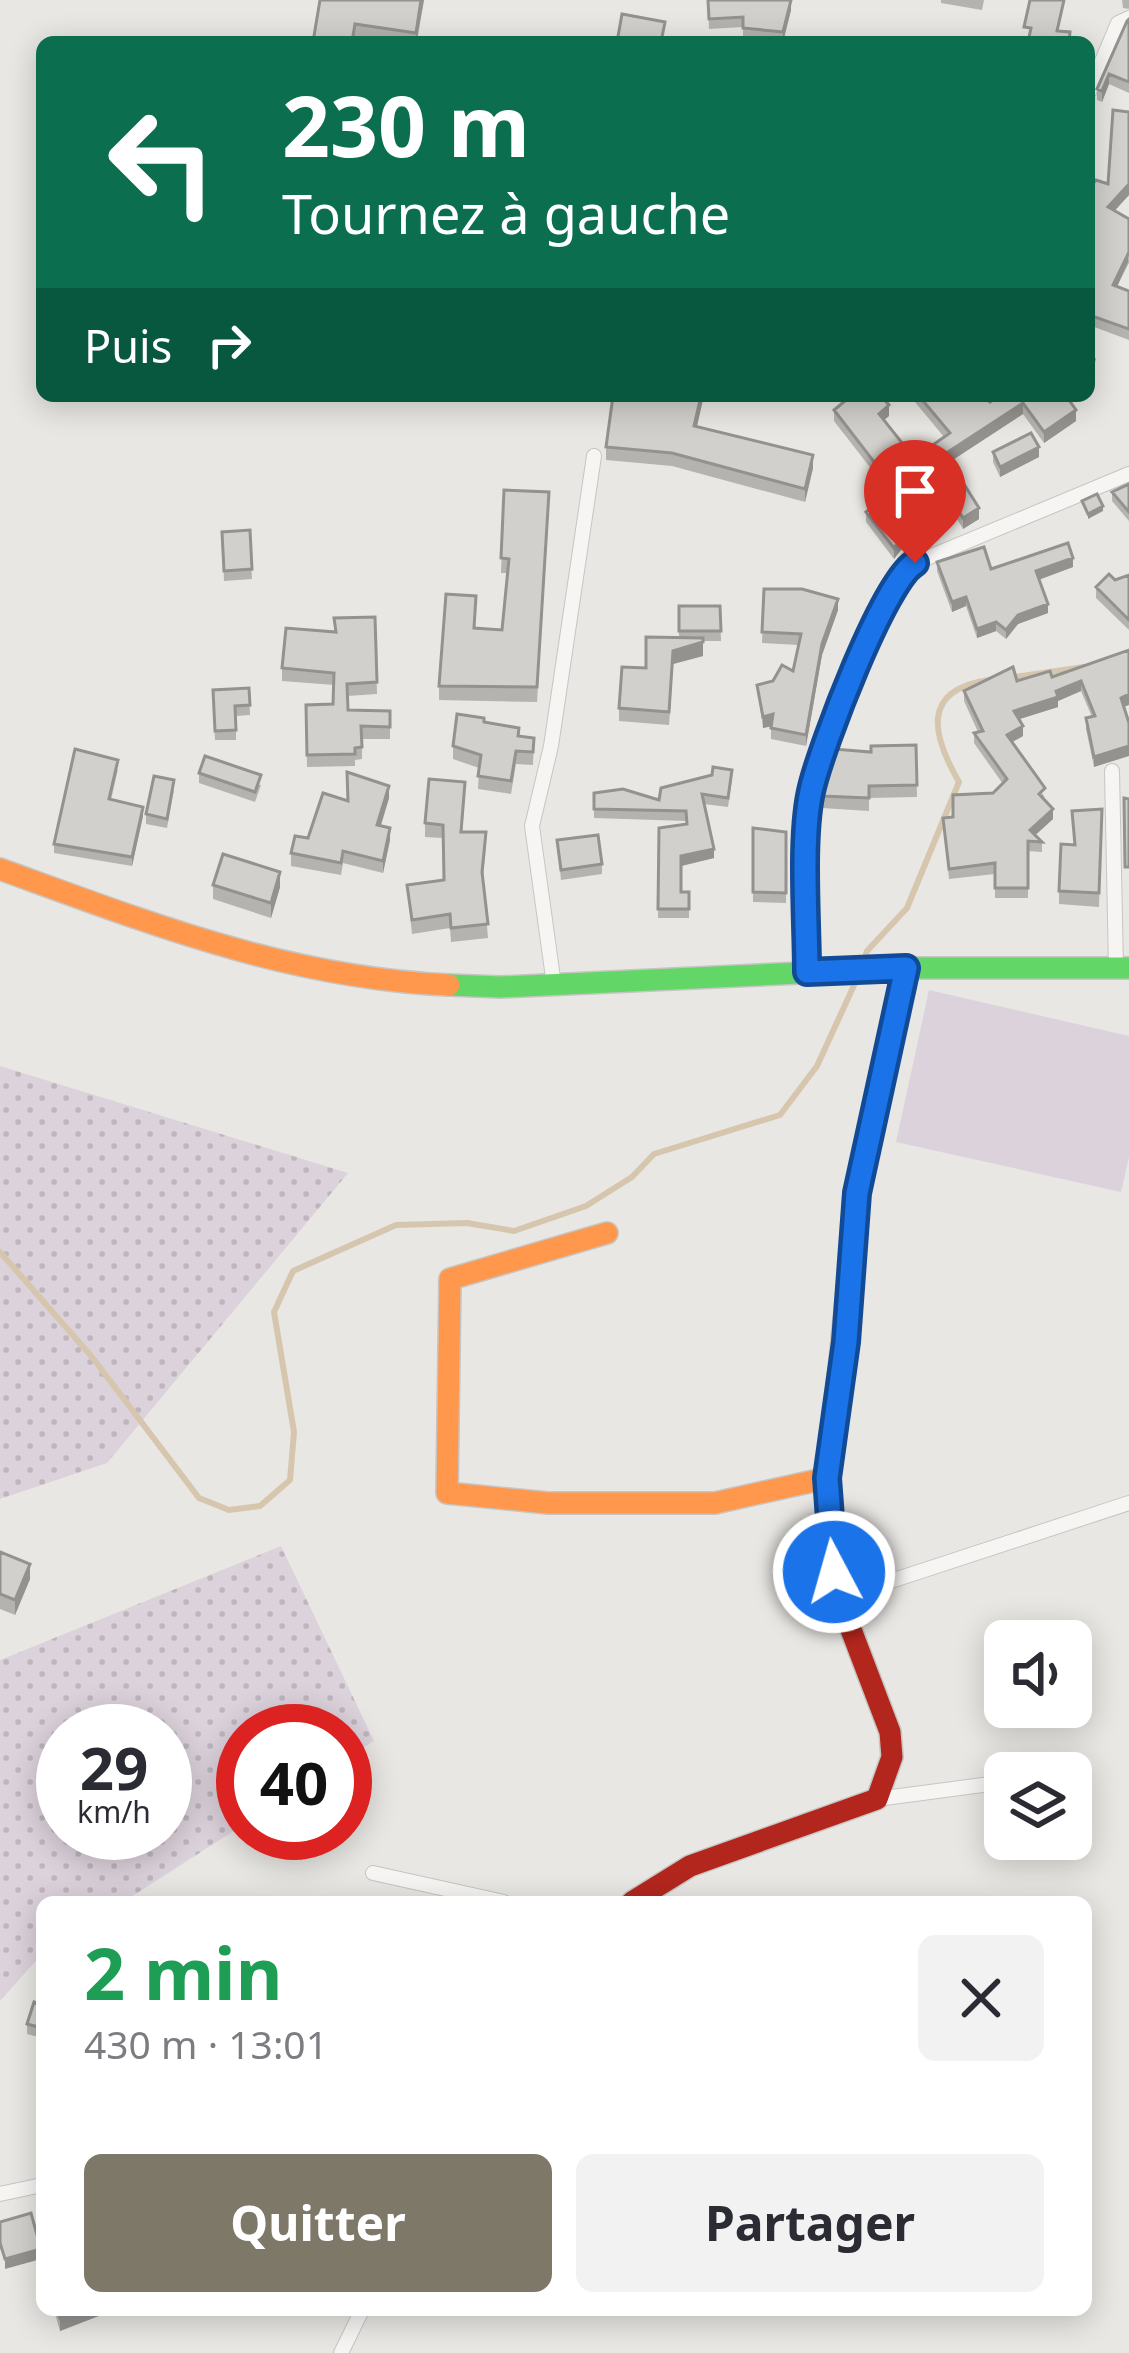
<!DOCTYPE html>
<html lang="fr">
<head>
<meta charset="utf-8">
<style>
  body { margin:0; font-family:"Noto Sans",sans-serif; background:#f2f2f3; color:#2b2b33; height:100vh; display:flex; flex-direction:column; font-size:45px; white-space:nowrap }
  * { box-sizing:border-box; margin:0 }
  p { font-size:39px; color:#7c7c81 }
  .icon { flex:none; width:66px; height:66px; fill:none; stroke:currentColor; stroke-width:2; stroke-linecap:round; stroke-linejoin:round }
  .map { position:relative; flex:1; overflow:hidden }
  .drawer { position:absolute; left:36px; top:1896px; width:1056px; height:420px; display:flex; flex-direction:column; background:#fff; border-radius:18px; box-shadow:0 6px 30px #0003 }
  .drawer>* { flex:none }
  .banner { position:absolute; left:36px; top:36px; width:1059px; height:366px; border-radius:18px; box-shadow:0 6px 30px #0003; background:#0b6e4f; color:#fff; overflow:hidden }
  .tools { position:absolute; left:984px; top:1620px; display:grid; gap:24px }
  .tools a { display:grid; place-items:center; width:108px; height:108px; border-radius:18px; background:#fff; box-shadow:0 6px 30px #0003; font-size:60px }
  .speed { position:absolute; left:36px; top:1704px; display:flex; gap:24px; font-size:60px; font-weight:700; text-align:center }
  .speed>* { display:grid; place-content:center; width:156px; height:156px; border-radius:50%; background:#fff; box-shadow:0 6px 30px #0003; line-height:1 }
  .speed small { font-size:30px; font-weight:400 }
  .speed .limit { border:18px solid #d22; background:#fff; color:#111 }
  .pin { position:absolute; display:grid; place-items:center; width:102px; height:102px; color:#fff; margin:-123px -51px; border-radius:50% 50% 50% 0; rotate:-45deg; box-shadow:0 0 12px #0007 }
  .pin .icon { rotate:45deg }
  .me { position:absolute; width:132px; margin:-66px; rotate:354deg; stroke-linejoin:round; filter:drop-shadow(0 0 9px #0008) }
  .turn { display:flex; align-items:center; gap:42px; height:252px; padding:0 48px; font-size:54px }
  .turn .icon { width:156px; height:156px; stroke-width:2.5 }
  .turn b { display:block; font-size:84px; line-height:102px }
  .then { display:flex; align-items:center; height:114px; padding:0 48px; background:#0003; gap:24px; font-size:45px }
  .round { display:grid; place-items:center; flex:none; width:126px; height:126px; border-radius:18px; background:#f2f2f3 }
  .headline { display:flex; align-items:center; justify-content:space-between; height:204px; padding:0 48px }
  h1 { font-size:72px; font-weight:700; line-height:90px; color:#1e9e55 }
  .cta { display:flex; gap:24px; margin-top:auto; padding:24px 48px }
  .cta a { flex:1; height:138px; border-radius:18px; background:#7e7869; color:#fff; font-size:48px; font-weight:700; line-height:138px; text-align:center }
  .cta a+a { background:#f2f2f3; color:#2b2b33 }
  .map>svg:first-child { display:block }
  .grass { fill:url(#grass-dots); fill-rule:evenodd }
  .park { fill:#dcd2dc }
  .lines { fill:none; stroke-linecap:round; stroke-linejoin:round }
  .stream { stroke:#d7c6ae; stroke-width:6 }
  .street-casing { stroke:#c7c5c1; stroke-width:16 }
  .fast-casing { stroke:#c7c5c1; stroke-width:24 }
  .slow-casing { stroke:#c7c5c1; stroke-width:24 }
  .jam-casing { stroke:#c7c5c1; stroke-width:24 }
  .street { stroke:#f6f5f3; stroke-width:14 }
  .fast { stroke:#63d668; stroke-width:21 }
  .slow { stroke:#ff974d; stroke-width:21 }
  .jam { stroke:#b3261e; stroke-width:21 }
  .wall { fill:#b5b3af }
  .shaded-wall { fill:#93928f }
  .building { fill:#d2d0cc; stroke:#93928f; stroke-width:3 }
  .route-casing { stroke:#114b97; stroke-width:30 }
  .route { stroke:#1a73e8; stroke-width:21 }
</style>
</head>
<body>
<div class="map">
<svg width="1129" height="2353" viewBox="0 0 1129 2353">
  <defs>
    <pattern id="grass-dots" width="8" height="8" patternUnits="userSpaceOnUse" patternTransform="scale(3)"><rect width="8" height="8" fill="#dcd2dc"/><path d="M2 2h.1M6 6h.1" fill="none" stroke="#beb5bd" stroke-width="1.8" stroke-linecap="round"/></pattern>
  </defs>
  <rect width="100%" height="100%" fill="#e9e7e3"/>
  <path class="grass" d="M0,1066L348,1173L107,1463L0,1499Z
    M281,1546L374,1741L345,1759V1731H243V1825L123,1902H42V1954L0,2001V1660ZM63,1731H165V1833H63Z"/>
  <path class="park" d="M929,990L1129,1036V1157L1121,1192L896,1142Z"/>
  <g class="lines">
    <path class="stream" d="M1008,678L1084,667
      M863,963L867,951L907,908L959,782C933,737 919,690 989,680
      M0,1252L92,1357L199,1498L229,1510L260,1506L290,1480L294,1432L274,1312L293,1271L396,1225L467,1223L514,1231L586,1206L632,1177L654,1154L780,1115L817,1066L856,981"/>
    <g class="street-casing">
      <path id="street" d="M1089,92L1118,23L1129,18
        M1112,771L1116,968
        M807,972L811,788L895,581L915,563L1129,474
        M554,985L532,826L551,746L594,456
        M839,1598L1129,1503
        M877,1799L1005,1782
        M373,1873L504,1902
        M0,2194L42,2185
        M341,2353L362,2310"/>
    </g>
    <g class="fast-casing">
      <path id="fast" d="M449,985L501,987L906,968H1129"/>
    </g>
    <g class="slow-casing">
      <path id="slow" d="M0,869C149,923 288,978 449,985
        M607,1233L450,1279L447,1493L548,1503H715L827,1478
        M827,1488L857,1193L906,968"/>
    </g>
    <g class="jam-casing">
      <path id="jam" d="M632,1902L690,1866L877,1799L892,1757L890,1732L839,1598L828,1547L827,1488"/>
    </g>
    <use href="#street" class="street"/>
    <use href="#fast" class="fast"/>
    <use href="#slow" class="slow"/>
    <use href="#jam" class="jam"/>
  </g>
  <path class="wall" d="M320,0H424L417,42H384L355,38V42H313Z
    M708,0L791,10L783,42L743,38V27L709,29Z
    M941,0H984L982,10L941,3Z
    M1122,0H1129V9L1123,8Z
    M1129,19V93L1109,84L1102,102L1097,100V89Z
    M1089,183L1091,186L1129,195L1114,211L1129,219V263L1117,286L1129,291V340L1089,325Z
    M703,396L697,426L813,468L805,502L672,466L606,460V447Z
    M910,396H983L990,402L998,396L1076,421L1044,443L1023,414L945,465L934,476L936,479L979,519L963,529L957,519L904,546L894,559L866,522V512L890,493L834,421V410L889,416L884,420L914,458L944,437Z
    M993,452L1039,457L1000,477L993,462Z
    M1129,484V521L1112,501V492Z
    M504,490L549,507L537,702L439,700V686L475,628L502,630L508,573H501Z
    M250,530L252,579L224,581L222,532Z
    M937,562L991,569L1073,567L1039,579L1048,613L1018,624L1006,639L996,631L977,638L966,606L952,612L937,571Z
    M1129,575V630L1096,598V587Z
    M764,589L838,610L822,655L806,746L771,739V726L763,728L757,685L773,681L793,671L799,645L762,643Z
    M679,606H720L721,641H703V656L673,664L669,725L619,721V708L646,668L679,638Z
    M375,617L377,694L347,696L348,710L390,711V739H362V759L355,760V766L307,767L306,705L333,704L334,685L282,681V668L335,632L334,618Z
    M1129,650L1124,707L1094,767L1086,729V718L1092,717L1081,691L1058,701V707L1019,719L1023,736L1012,742L1045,798L1044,799L1053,819L1035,835L1042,842V852L1028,851V898H995V874L949,879L943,818L953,817L993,793L1003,784L974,743V733L978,732L964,701V691L1052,677Z
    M249,688L250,715L236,716V740H215L213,690Z
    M484,722L519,736L534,738L533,765L516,764L511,794L478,789L479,768L453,759V746Z
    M916,745L917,797L869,798V811L822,808V796L871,752Z
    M118,769L111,800L143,816L132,866L54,853V844Z
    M199,773L261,785L255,802L199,783Z
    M732,779L728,807L704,804L714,858L681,866V892H689V918H658L659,828L686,824V821L594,818V793L659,800Z
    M174,790L167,828L146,824V814Z
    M465,796L462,832L486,846L483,878L488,938L451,942L450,928L412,934L407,885L444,880L443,838L425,837V823Z
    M389,798L381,826L390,840L383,873L343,863L341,875L291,866V853L348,801Z
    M1102,809L1099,907L1059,904V891L1074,845L1072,811Z
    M753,828L786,832V903L753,902Z
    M557,840L602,864V874L561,880Z
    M213,885L280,887L271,918L213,899Z
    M0,1552L30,1579L15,1615L0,1609Z
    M42,2005V2038L27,2034V2024Z
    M54,2310H114L60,2331Z"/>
  <path class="shaded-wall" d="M421,0H424L416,42V33Z
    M791,0V10L783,42V32Z
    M1109,74V84L1102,102V91Z
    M1129,184V195L1108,218V207Z
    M1128,252V262L1113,296V285Z
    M701,396H703V400L694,439V426Z
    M1023,403V414L945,465L930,479V469L945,454Z
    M889,405V416L879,424V414Z
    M1076,410V421L1044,443V432Z
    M1039,447V457L1000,477V467Z
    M813,455V468L805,502V489Z
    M1103,506V511L1088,519V514Z
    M957,508V519L904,546L894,559V548L904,536Z
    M979,508V519L963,529V518Z
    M1073,558V567L1036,581V571Z
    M966,597V606L952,612V602Z
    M838,599V610L822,655L806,746V735L822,644Z
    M1048,604V613L1018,624L1006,639V630L1018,615Z
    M996,622V631L977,638V629Z
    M703,642V656L673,664L669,725L673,651Z
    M1081,681V691L1058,701V707L1014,721V711Z
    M1129,694V705L1121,708V698Z
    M773,714V726L763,728V717Z
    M1023,726V736L1007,745V735Z
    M1129,746V756L1094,767V757Z
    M389,786V798L377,837V825Z
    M143,807V816L132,866V857Z
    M1053,809V819L1030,840V830Z
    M390,828V840L383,873V861Z
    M714,849V858L681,866V856Z
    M280,872V887L271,918V903Z
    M30,1564V1579L15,1615V1600Z
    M41,2249V2259L5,2269V2259Z
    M81,2310H114L60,2331V2318Z"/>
  <path class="building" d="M320,0H421L416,33L355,24L352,42H313Z
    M708,0H791L783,32L743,28V17L709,19Z
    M1030,0H1064L1057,31L1070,32L1069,42H1028L1031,28L1024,27Z
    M622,14L665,22L661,42H617Z
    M1129,19V82L1109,74L1102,91L1097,89L1127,21Z
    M1113,110L1129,112V184L1108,207L1129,219V252L1113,285L1129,291V329L1089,315V183L1091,186L1096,180L1108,184Z
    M1094,360L1091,376L1089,377V361Z
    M613,396H701L694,426L813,455L805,489L672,453L606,447Z
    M851,396H881L889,405L879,414L914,458L950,433L919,396H983L990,402L998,396H1066L1076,410L1044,432L1023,403L945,454L930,469L936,479L955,470L979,508L963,518L957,508L904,536L894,548L866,512L895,489L834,410Z
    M1031,433L1039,447L1000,467L993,452Z
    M1129,484V512L1112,492Z
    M504,490L549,492L537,687L439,686L446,594L476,596L474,628L502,630L509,559L501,558Z
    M1097,494L1103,506L1088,514L1082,501Z
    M250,530L252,569L224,571L222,532Z
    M1068,543L1073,558L1036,571L1048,604L1018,615L1006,630L996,622L977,629L966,597L952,602L937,562L984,547L991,569Z
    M1109,574L1115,580L1129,575V620L1096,587Z
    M764,589H802L838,599L822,644L806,735L771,728L773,714L763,717L757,685L773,681L782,665L793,671L801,634L762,632Z
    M679,606H720L721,631H679Z
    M375,617L377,682L347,684L348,710L390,711V727L361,726L362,747L355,748V754L307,755L306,705L333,704L334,673L282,668L286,628L336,632L334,618Z
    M646,637L703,638V642L673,651L669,712L619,708L622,667L646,668Z
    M1129,650V694L1121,698L1129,723V746L1094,757L1086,718L1095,716L1081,681L1056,691L1058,697L1014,711L1023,726L1007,735L1045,788L1039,794L1053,809L1030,830L1042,842L1028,841V888H995V863L949,869L943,818L953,817V795L993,793L1007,779L974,733L983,731L964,691L1013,667L1017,681L1050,671L1052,677Z
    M249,688L250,705L235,706L236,730L215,731L213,690Z
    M457,714L484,718V722L519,728L518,736L534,738L533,752L516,751L511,781L478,776L481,755L453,746Z
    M916,745L917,785L869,786V798L822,796L834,749L871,752V746Z
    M75,749L118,760L109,799L143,807L132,857L54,844Z
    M205,756L261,775L255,792L199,773Z
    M713,767L732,770L728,798L702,794L714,849L681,856V892H689V909H658L659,828L687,824L686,811L594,809V793L623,789L659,800L661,788L712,775Z
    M347,772L389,786L377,825L390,828L383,861L343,851L341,863L291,853L295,836L308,838L323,793L348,801Z
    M154,776L174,780L167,819L146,814Z
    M429,779L465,782L461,832H486L482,872L488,924L451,928L450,914L412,920L407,885L444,880L443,825L425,823Z
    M1124,798L1129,799V867H1125Z
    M1102,809L1099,893L1059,891L1061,844L1075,845L1072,811Z
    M753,828L786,832V893L753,892Z
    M598,835L602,864L561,870L557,840Z
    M223,854L280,872L271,903L213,885Z
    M0,1552L30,1564L15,1600L0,1594Z
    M34,2002L42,2005V2028L27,2024Z
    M31,2213L41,2249L5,2259L0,2243V2222Z
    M58,2310H81L60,2318Z"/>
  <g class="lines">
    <g class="route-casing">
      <path id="route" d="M834,1572L827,1478L846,1342L857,1193L906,968L807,972C807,921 800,834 812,787C822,746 884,581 915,563"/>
    </g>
    <use href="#route" class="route"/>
  </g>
</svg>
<div class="tools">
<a><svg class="icon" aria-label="sound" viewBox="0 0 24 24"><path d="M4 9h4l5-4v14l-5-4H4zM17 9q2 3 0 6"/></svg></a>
<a><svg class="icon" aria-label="layers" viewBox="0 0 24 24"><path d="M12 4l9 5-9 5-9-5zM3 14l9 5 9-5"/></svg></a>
</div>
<div class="speed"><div>29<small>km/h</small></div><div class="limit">40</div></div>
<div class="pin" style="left:915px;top:563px;background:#d93025"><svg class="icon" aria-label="arrive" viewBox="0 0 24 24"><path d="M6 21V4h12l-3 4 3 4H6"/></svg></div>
<svg class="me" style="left:834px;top:1572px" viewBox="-20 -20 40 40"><circle r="17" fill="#1a73e8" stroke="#fff" stroke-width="3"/><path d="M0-11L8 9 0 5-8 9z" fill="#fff"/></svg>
<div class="banner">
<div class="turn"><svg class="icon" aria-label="left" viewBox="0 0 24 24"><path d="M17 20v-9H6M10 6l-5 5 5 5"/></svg><div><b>230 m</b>Tournez à gauche</div></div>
<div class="then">Puis<svg class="icon" aria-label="right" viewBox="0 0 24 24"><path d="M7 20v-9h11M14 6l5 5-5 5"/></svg></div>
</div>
<section class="drawer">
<div class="headline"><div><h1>2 min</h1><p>430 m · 13:01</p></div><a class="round"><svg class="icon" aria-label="close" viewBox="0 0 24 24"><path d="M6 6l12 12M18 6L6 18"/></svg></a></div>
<div class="cta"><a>Quitter</a><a>Partager</a></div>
</section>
</div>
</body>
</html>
